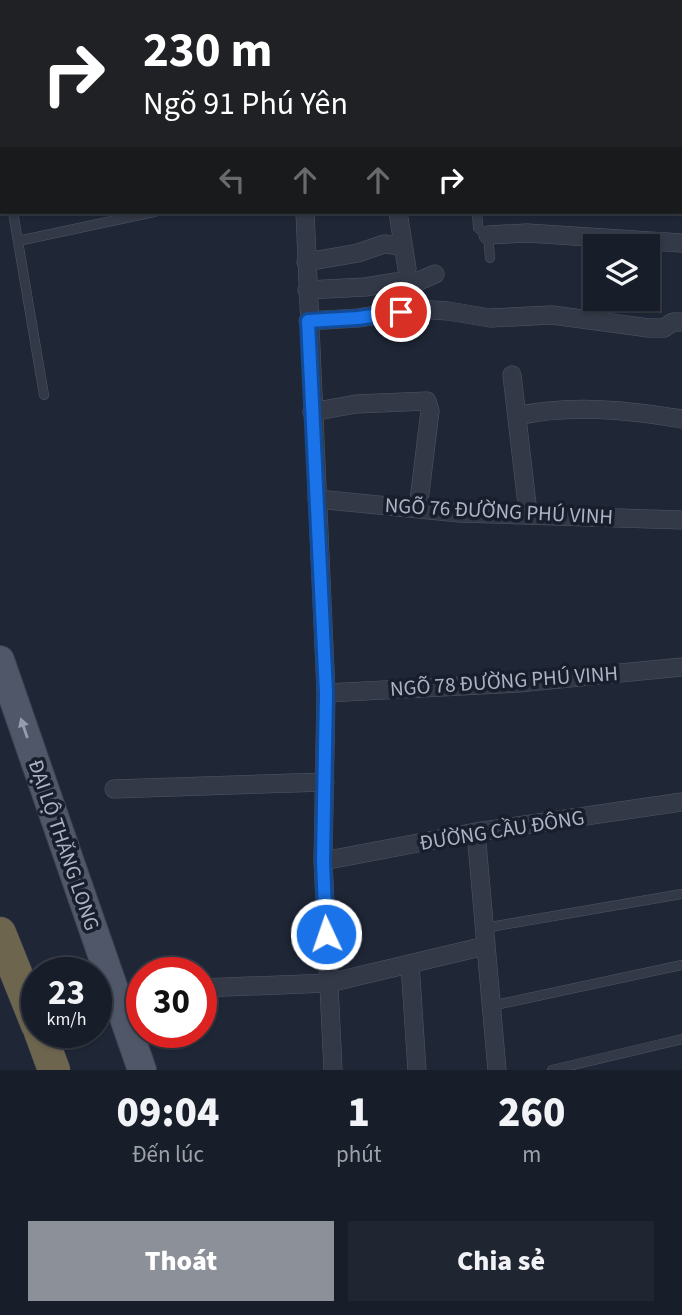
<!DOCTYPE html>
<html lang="vi">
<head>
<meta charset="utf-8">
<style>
  body { margin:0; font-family:"Source Sans 3",sans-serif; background:#202631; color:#f1f3f6; height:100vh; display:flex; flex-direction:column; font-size:26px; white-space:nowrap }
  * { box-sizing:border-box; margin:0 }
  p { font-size:23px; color:#9ea2a8 }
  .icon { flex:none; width:38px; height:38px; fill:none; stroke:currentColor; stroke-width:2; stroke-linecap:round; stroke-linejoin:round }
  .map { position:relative; height:1070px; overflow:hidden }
  .drawer { display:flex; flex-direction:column; background:#171d29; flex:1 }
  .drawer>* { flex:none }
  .banner { position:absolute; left:0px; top:0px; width:682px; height:214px; box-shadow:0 2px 5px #0004,0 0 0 2px #363b46; background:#202124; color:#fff; overflow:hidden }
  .controls { position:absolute; left:583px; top:234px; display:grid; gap:14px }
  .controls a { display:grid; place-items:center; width:77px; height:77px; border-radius:0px; background:#171d29; box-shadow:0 2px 5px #0004,0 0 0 2px #363b46; font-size:35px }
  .speed { position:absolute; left:21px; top:957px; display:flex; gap:14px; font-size:35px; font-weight:700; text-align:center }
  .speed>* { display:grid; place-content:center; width:91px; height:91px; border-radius:50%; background:#171d29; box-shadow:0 2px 5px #0004,0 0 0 2px #363b46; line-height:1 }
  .speed small { font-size:18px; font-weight:400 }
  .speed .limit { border:10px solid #d22; background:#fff; color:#111 }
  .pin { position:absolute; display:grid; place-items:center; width:60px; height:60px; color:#fff; margin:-30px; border:4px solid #fff; border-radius:50%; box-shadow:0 2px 7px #0007 }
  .me { position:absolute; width:77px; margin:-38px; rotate:357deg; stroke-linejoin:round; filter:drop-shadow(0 0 5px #0008) }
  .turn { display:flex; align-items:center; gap:24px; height:147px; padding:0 28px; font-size:32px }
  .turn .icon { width:91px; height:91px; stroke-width:2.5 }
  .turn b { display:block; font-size:49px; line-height:60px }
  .lanes { display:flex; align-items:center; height:66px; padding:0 28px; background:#0003; justify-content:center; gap:35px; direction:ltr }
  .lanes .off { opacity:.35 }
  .eta { display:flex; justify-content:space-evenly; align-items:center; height:119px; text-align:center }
  .eta b { font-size:42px; font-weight:800; line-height:49px }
  .action { display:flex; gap:14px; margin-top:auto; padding:14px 28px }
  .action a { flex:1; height:80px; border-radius:0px; background:#8c9099; color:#fff; font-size:28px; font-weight:800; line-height:80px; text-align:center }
  .action a+a { background:#202631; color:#f1f3f6 }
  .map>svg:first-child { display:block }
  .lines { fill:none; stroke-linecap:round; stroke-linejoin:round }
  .service-casing { stroke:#505665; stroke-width:10 }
  .minor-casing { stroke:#505665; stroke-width:19 }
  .primary-casing { stroke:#3c4251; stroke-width:30 }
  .motorway-casing { stroke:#3d4352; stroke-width:33 }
  .service { stroke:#333947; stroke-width:9 }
  .minor { stroke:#333947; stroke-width:18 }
  .primary { stroke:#505768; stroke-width:28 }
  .motorway { stroke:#6e654f; stroke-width:32 }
  .oneway { fill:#969cad }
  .route-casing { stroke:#114b97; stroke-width:18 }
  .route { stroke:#1a73e8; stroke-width:12 }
  .labels { text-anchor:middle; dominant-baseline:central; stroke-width:7; stroke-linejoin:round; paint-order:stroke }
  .street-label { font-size:21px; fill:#adb3c4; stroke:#181e2c }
</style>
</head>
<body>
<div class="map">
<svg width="682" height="1070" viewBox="0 0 682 1070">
  <rect width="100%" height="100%" fill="#1f2737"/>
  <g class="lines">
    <g class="service-casing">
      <path id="service" d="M0,177H2
        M13,212L44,395
        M477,212L478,228L488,235L490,258
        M18,241L154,212
        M484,928L682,894
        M491,1006L682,965
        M552,1070L682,1039"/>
    </g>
    <g class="minor-casing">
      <path id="minor" d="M300,0V2
        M427,0V2
        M618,2L682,1
        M681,143H682
        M305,212L326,693L323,861L333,1070
        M398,212L407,269
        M488,235L527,233L682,243
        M306,262L358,253L384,244L403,246
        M307,290L365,287L396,282L419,281L435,274
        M308,321L358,318L416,309L448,311L490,318L552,315L649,328H664L673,322H682
        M512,375L528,513
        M312,412L356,404L427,401L430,411L418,509
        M517,416C571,404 628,410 682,419
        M317,499L460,513L682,520
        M326,693L518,683L682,667
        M114,789L325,782
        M476,832L497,1070
        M323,861L476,832L682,802
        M410,964L417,1070
        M201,988L329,983L485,946"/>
    </g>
    <g class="primary-casing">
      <path id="primary" d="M0,660L142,1070"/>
    </g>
    <g class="motorway-casing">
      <path id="motorway" d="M0,933L37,1025
        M40,1032L54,1070"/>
    </g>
    <use href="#service" class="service"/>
    <use href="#minor" class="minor"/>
    <use href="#primary" class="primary"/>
    <use href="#motorway" class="motorway"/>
  </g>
  <defs><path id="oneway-solid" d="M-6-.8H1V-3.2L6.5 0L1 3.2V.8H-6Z" transform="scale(1.75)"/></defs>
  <use class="oneway" href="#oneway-solid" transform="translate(24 728) rotate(-109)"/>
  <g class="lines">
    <g class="route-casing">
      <path id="route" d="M326,934L323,861L326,693L308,321L358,318L401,312"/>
    </g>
    <use href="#route" class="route"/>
  </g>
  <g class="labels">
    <g class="street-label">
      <text transform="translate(499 511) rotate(3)">NGÕ 76 ĐƯỜNG PHÚ VINH</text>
      <text transform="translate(504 681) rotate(-4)">NGÕ 78 ĐƯỜNG PHÚ VINH</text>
      <text transform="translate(502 830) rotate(-9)">ĐƯỜNG CẦU ĐÔNG</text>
      <text transform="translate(64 845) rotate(71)">ĐẠI LỘ THĂNG LONG</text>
    </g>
  </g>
</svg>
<div class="controls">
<a><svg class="icon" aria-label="layers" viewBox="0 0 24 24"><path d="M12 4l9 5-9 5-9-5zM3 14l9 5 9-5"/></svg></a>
</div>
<div class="speed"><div>23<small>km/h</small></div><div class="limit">30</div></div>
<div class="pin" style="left:401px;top:312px;background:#d93025"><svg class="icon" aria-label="arrive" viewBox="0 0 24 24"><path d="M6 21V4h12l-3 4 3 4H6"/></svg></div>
<svg class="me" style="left:326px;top:934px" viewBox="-20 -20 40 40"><circle r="17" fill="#1a73e8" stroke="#fff" stroke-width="3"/><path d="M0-11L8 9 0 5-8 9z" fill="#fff"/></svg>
<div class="banner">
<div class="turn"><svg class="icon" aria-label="right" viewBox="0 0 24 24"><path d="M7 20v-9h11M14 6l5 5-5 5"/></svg><div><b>230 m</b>Ngõ 91 Phú Yên</div></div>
<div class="lanes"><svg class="icon off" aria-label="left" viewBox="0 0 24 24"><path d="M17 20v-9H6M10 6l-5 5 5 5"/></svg><svg class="icon off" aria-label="ahead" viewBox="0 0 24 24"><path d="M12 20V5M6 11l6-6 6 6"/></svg><svg class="icon off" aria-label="ahead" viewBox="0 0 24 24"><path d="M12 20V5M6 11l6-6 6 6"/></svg><svg class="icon" aria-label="right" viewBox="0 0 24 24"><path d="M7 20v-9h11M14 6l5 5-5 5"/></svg></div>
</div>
</div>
<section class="drawer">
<div class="eta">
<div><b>09:04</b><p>Đến lúc</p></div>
<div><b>1</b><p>phút</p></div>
<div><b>260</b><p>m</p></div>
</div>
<div class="action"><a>Thoát</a><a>Chia sẻ</a></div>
</section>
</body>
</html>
